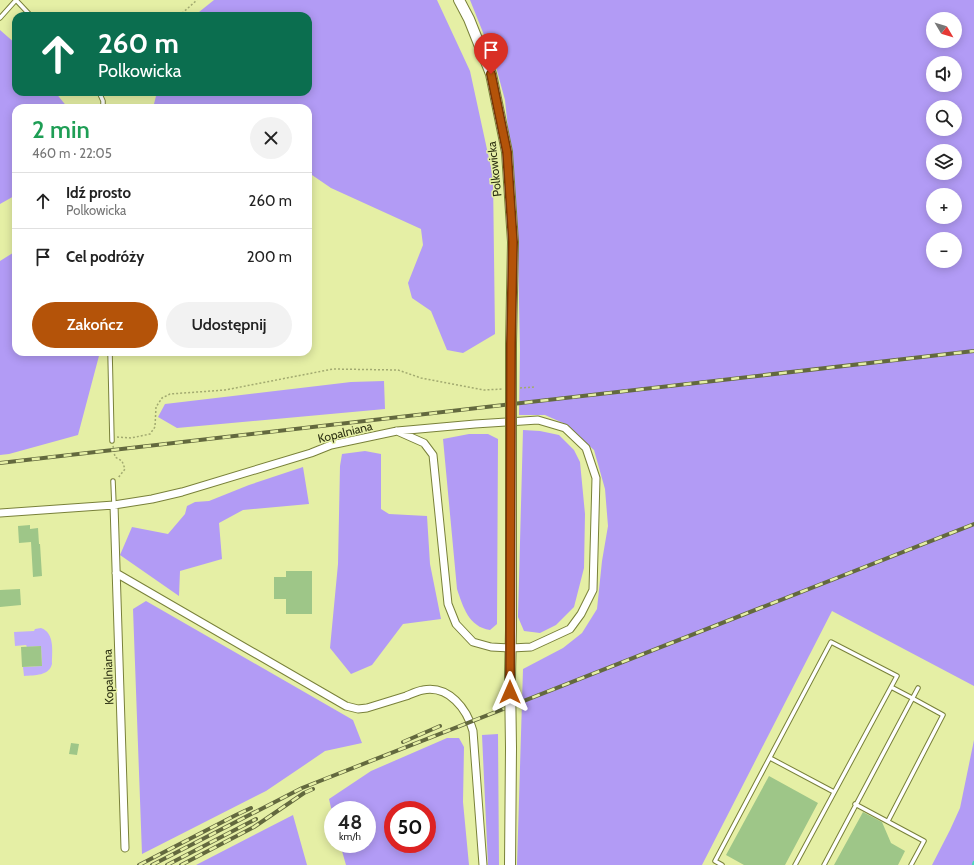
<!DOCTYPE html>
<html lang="pl">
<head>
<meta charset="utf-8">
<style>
  body { margin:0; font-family:Cabin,sans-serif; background:#f2f2f2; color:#222; height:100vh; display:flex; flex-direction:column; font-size:15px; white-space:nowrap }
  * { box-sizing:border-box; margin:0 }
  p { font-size:13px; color:#767676 }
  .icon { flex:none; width:22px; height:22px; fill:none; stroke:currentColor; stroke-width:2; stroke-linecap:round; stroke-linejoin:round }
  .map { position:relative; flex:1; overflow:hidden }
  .details { position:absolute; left:12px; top:104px; width:300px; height:252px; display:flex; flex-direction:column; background:#fff; border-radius:12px; box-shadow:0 2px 10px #0003 }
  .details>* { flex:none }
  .banner { position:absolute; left:12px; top:12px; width:300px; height:84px; border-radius:12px; box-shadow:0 2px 10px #0003; background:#0b6e4f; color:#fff; overflow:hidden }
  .needle { width:26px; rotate:128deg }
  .controls { position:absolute; left:926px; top:12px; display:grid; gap:8px }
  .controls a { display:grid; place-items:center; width:36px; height:36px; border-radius:50%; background:#fff; box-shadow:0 2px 10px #0003; font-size:20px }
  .speed { position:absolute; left:324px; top:801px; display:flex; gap:8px; font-size:20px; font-weight:700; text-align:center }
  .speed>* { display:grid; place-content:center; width:52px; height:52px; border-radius:50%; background:#fff; box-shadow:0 2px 10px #0003; line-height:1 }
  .speed small { font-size:10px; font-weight:400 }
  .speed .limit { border:6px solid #d22; background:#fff; color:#111 }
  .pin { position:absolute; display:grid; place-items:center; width:34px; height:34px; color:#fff; margin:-41px -17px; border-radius:50% 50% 50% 0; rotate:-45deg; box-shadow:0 0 4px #0007 }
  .pin .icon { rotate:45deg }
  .me { position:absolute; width:44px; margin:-22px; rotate:0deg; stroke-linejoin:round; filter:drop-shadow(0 0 3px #0008) }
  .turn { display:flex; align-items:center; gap:14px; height:84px; padding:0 20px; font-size:18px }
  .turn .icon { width:52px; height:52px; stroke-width:2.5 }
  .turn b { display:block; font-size:28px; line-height:34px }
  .round { display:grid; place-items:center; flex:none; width:42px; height:42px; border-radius:21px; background:#f2f2f2 }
  .headline { display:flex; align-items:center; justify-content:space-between; height:68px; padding:0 20px }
  h1 { font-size:24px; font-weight:600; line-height:30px; color:#1e9e55 }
  .cta { display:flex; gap:8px; margin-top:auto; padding:8px 20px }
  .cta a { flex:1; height:46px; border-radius:24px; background:#b45309; color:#fff; font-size:16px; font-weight:600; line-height:46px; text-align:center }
  .cta a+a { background:#f2f2f2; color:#222 }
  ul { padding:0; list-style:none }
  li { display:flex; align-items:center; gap:12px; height:56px; padding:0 20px; border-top:1px solid #e0e0e0 }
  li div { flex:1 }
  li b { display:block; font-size:15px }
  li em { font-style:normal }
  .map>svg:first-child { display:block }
  .green { fill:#c0aefa }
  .forest { fill:#b29bf5; fill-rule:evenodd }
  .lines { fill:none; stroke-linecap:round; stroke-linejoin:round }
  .stream { stroke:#4ad7b8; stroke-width:2.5 }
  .building { fill:#9ec688 }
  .service-casing { stroke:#79813a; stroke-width:5.5 }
  .minor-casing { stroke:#79813a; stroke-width:9 }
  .secondary-casing { stroke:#79813a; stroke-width:12 }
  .path { stroke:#a2aa70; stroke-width:1.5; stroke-dasharray:2 2; stroke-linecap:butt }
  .service { stroke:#fff; stroke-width:3.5 }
  .minor { stroke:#fff; stroke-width:7 }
  .secondary { stroke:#fff; stroke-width:10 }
  .rail-casing { stroke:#63693e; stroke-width:4 }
  .rail { stroke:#e5efa5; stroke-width:2.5; stroke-dasharray:8; stroke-linecap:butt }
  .secondary-bridge-casing { stroke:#79813a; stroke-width:12; stroke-linecap:butt }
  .secondary-bridge { stroke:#fff; stroke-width:10 }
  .route-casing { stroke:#753606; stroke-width:10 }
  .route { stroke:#b45309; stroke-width:7 }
  .labels { text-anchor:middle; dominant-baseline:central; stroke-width:3; stroke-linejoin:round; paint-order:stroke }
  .street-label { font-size:12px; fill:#2c3012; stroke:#e5efa5 }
</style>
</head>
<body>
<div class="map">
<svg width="974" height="865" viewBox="0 0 974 865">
  <rect width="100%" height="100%" fill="#e5efa5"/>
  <path class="green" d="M41,628C55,633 52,651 52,664C49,676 35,675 24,676L23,667L42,666L41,646L27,647L26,645L15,646L14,632L34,631L35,629Z"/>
  <path class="forest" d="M214,0H437L470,71L493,177L495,334L463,353L447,350L431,311L412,298L408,283L423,245L421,229L331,188L312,175L308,176V108H153L157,92H308V16H194Z
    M470,0H974V686L832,611L702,865H517L523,669L563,648L582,633L597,609L602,561L608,526L605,489L594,450L563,423L545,415H519L520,350L518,252L513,177L505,100L494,60ZM933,19H955V41H933ZM933,63H955V85H933ZM933,107H955V129H933ZM933,151H955V173H933ZM933,195H955V217H933ZM933,239H955V261H933Z
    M0,30L16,44V92H55L68,108H16V195L0,204Z
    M16,251V352H100L78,435L9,454L0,455V261Z
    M384,381L385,409L177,428L158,417L165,404L351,382Z
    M523,430L540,431L559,435L574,450L580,462L585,514L584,568L574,607L556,625L540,633L524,631L518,617Z
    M469,434H488L498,439L497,624L490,630C469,627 463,607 457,589L443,439Z
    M365,451L381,454V509L389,514L427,516L430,564L441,619L403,624L372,665L351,674L330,648L338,564L340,466L342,454Z
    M303,467L309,504L243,510L219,523L222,559L180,571L179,596L120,555L132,527L168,534L185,514L187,506L195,502L209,501L249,485Z
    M146,601L353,720L362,743L325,751L306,764L266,791L142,854L133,609Z
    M498,734L499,865H488L482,735Z
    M447,738H459L464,747L463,802L469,865H346L340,844H367V810H333V816L329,799L371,771ZM393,810H427V844H393Z
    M974,740V865H932L950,830L960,808Z
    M293,815L307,865H196Z"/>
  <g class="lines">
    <path class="stream" d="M973,865L974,862"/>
  </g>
  <path class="building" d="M30,525V529L38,528L39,544H40L42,576L33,577L31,542L19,543L18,526Z
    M286,571H312V614H286V599H274V577H286Z
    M20,589L21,605L0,607V590Z
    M41,646L42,666L22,667L21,647Z
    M71,743L79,744L77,755L69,754Z
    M769,776L818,803L785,865H744L726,855Z
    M863,812L882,822L891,843L905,851L898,865H834Z"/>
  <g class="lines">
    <g class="service-casing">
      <path id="service" d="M16,0L31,16
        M0,18L16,0
        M99,92L103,101V108
        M110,352L112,441
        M113,481L114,505
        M770,758L834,792
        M855,804L924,841L911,865
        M888,821L943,715L912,698L891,687
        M722,865L715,861L831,642L897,676L795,865
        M824,865L918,688"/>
    </g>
    <g class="minor-casing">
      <path id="minor" d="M114,505L125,848
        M0,513L114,505L152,499L182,492L311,453L331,445L397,431L475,424L538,420L565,428L586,448L596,478L593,590L581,614L570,629L531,647L511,648L491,647L473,642L456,624L448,604L433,455L424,443L397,431
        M116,573L346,706L358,709L367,708C380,704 393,700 406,696C411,694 417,691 423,690C449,685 467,709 473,731L483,865"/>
    </g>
    <g class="secondary-casing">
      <path id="secondary" d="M459,0L469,19L491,74L507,152L513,242L511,344
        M510,678L511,630V476
        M510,865L511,748"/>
    </g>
    <path class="path" d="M179,16L197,0
      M520,388L534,387
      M117,437L131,438L150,434L155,427L156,407L162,398L170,394L225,390L333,369L398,370L421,378L484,390L503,389
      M113,446L115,457L122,461L125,469L118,478"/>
    <use href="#service" class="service"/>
    <use href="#minor" class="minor"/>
    <use href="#secondary" class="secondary"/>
    <g class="rail-casing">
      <path id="rail" d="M0,463L974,351
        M403,742L440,726
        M139,865L236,815L251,808
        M152,865L302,788L974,524
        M167,865L256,819
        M181,865L254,827L304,793L313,789"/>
    </g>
    <use href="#rail" class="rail"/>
    <g class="secondary-bridge-casing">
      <path id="secondary-bridge" d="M511,476V344
        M510,678L511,748"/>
    </g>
    <use href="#secondary-bridge" class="secondary-bridge"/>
  </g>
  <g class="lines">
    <g class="route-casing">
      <path id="route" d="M491,74L507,152L513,242L511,344L510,692"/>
    </g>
    <use href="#route" class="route"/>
  </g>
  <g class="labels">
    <g class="street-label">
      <text transform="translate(494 169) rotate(-96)">Polkowicka</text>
      <text transform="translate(345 432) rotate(-14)">Kopalniana</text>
      <text transform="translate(108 677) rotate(-92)">Kopalniana</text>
    </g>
  </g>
</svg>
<div class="controls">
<a><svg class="needle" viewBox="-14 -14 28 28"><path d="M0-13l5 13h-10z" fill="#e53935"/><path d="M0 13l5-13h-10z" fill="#767676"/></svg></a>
<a><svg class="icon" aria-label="sound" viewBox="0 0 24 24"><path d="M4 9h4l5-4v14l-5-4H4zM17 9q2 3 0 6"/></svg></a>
<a><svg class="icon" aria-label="search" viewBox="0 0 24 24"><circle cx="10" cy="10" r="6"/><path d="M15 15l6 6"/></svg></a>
<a><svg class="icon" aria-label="layers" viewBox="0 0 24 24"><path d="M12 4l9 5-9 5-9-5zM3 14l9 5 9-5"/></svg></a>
<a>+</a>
<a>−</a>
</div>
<div class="speed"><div>48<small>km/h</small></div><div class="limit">50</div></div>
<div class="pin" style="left:491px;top:74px;background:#d93025"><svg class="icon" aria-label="arrive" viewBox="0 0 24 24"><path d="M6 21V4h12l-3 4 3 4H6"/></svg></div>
<svg class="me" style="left:510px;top:692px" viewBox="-20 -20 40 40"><path d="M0-17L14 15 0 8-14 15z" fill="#b45309" stroke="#fff" stroke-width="4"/></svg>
<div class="banner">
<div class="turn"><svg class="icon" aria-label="ahead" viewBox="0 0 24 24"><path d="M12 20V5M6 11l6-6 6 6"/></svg><div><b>260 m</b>Polkowicka</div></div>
</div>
<section class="details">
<div class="headline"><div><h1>2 min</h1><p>460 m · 22:05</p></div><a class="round"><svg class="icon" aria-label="close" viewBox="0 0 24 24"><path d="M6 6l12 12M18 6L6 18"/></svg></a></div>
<ul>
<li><svg class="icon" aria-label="ahead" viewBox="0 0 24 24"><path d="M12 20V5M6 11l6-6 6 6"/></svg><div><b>Idź prosto</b><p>Polkowicka</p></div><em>260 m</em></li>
<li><svg class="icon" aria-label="arrive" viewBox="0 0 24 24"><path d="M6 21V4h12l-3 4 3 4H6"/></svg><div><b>Cel podróży</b></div><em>200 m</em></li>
</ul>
<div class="cta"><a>Zakończ</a><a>Udostępnij</a></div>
</section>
</div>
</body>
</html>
